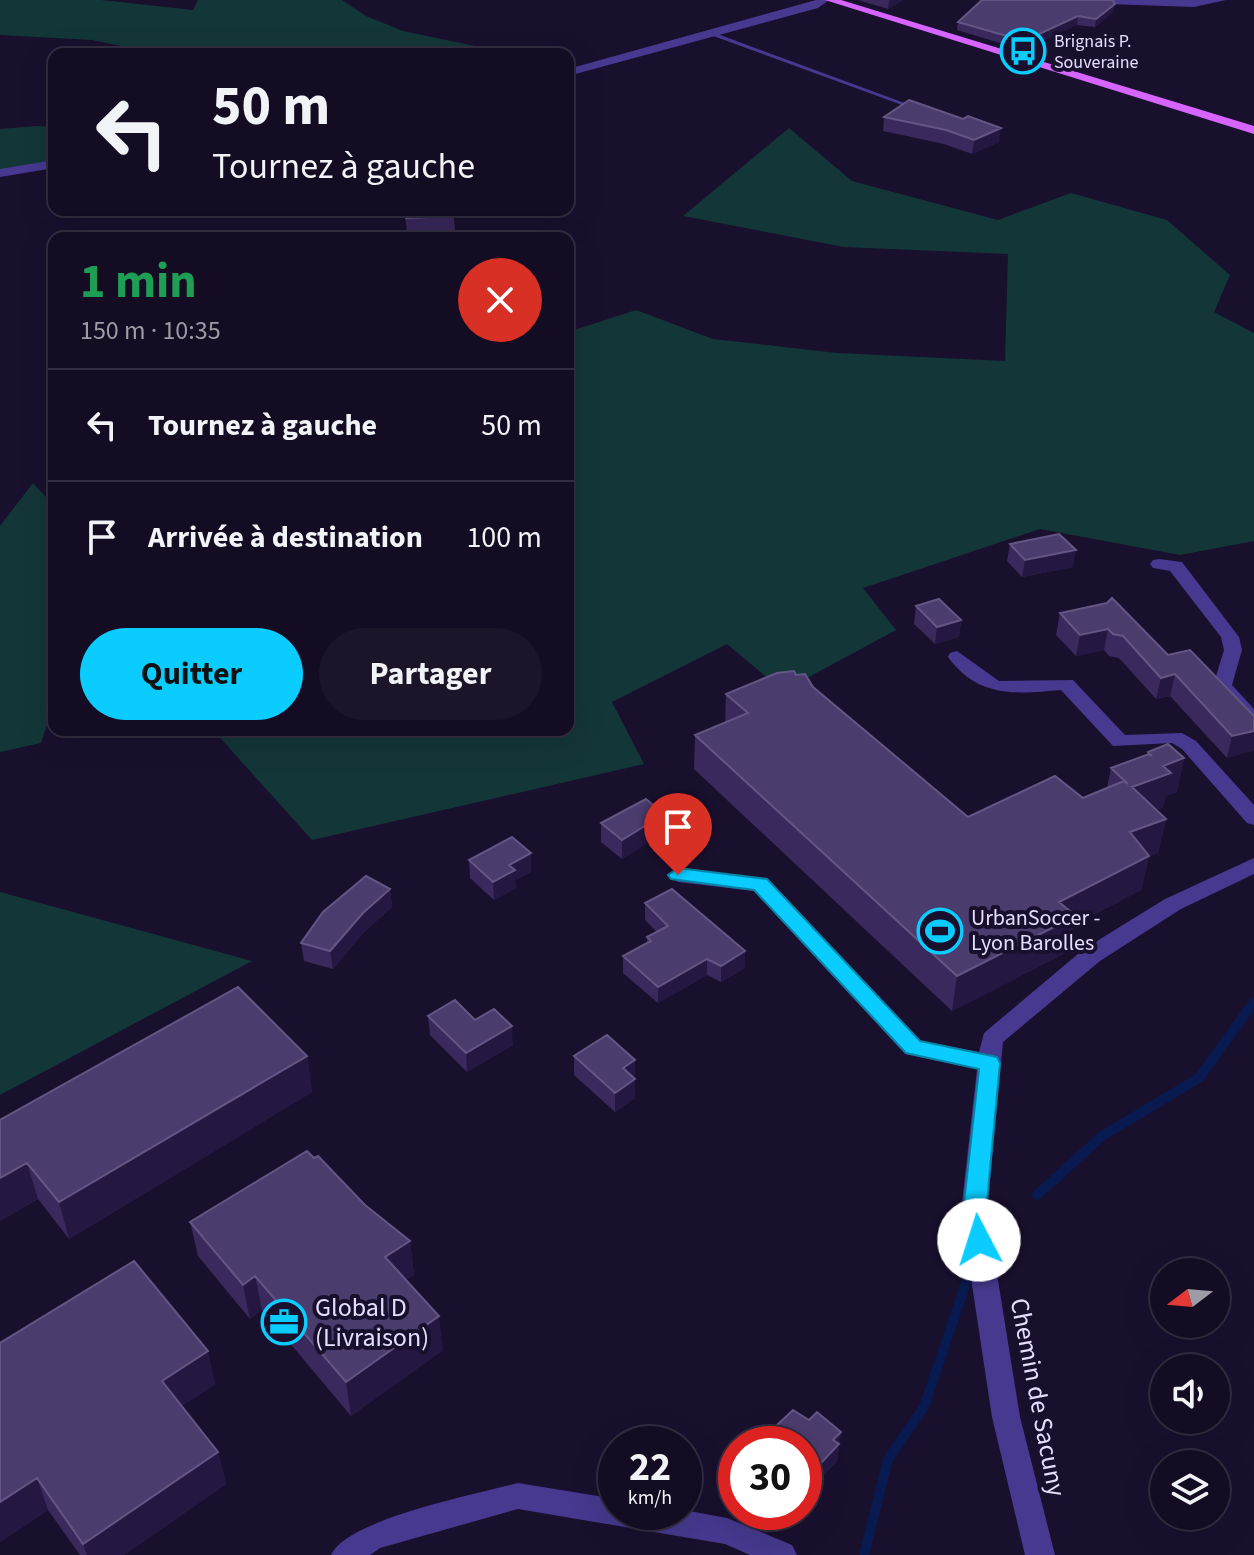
<!DOCTYPE html>
<html lang="fr">
<head>
<meta charset="utf-8">
<style>
  body { margin:0; font-family:"Source Sans 3",sans-serif; background:#1c152a; color:#f1f3f6; height:100vh; display:flex; flex-direction:column; font-size:30px; white-space:nowrap }
  * { box-sizing:border-box; margin:0 }
  p { font-size:26px; color:#9d9ba5 }
  .icon { flex:none; width:44px; height:44px; fill:none; stroke:currentColor; stroke-width:2; stroke-linecap:round; stroke-linejoin:round }
  .map { position:relative; flex:1; overflow:hidden }
  .panel { position:absolute; left:48px; top:232px; width:526px; height:504px; display:flex; flex-direction:column; background:#130c22; border-radius:16px; box-shadow:0 8px 32px #0002,0 0 0 2px #322c40 }
  .panel>* { flex:none }
  .top-card { position:absolute; left:48px; top:48px; width:526px; height:168px; border-radius:16px; box-shadow:0 8px 32px #0002,0 0 0 2px #322c40; background:#130c22; color:#f1f3f6; overflow:hidden }
  .needle { width:52px; rotate:254deg }
  .buttons { position:absolute; left:1150px; top:1258px; display:grid; gap:16px }
  .buttons a { display:grid; place-items:center; width:80px; height:80px; border-radius:50%; background:#130c22; box-shadow:0 8px 32px #0002,0 0 0 2px #322c40; font-size:40px }
  .speed { position:absolute; left:598px; top:1426px; display:flex; gap:16px; font-size:40px; font-weight:700; text-align:center }
  .speed>* { display:grid; place-content:center; width:104px; height:104px; border-radius:50%; background:#130c22; box-shadow:0 8px 32px #0002,0 0 0 2px #322c40; line-height:1 }
  .speed small { font-size:20px; font-weight:400 }
  .speed .limit { border:12px solid #d22; background:#fff; color:#111 }
  .pin { position:absolute; display:grid; place-items:center; width:68px; height:68px; color:#fff; margin:-82px -34px; border-radius:50% 50% 50% 0; rotate:-45deg; box-shadow:0 0 8px #0007 }
  .pin .icon { rotate:45deg }
  .me { position:absolute; width:88px; margin:-44px; rotate:355deg; stroke-linejoin:round; filter:drop-shadow(0 0 6px #0008) }
  .turn { display:flex; align-items:center; gap:28px; height:168px; padding:0 32px; font-size:36px }
  .turn .icon { width:104px; height:104px; stroke-width:2.5 }
  .turn b { display:block; font-size:56px; line-height:68px }
  .round { display:grid; place-items:center; flex:none; width:84px; height:84px; border-radius:42px; background:#1c152a }
  .summary { display:flex; align-items:center; justify-content:space-between; height:136px; padding:0 32px }
  h1 { font-size:48px; font-weight:700; line-height:60px; color:#1e9e55 }
  .action { display:flex; gap:16px; margin-top:auto; padding:16px 32px }
  .action a { flex:1; height:92px; border-radius:48px; background:#0accff; color:#111; font-size:32px; font-weight:700; line-height:92px; text-align:center }
  .action a+a { background:#1c152a; color:#f1f3f6 }
  ul { padding:0; list-style:none }
  li { display:flex; align-items:center; gap:24px; height:112px; padding:0 32px; border-top:2px solid #322c40 }
  li div { flex:1 }
  li b { display:block; font-size:30px }
  li em { font-style:normal }
  .map>svg:first-child { display:block }
  .green { fill:#133639 }
  .lines { fill:none; stroke-linecap:round; stroke-linejoin:round }
  .stream-far1 { stroke:#081a4f; stroke-width:8 }
  .stream { stroke:#081a4f; stroke-width:10 }
  .service { fill:#46398f; fill-rule:evenodd }
  .minor { fill:#46398f; fill-rule:evenodd }
  .primary { fill:#d665ff; fill-rule:evenodd }
  .wall { fill:#39295c }
  .shaded-wall { fill:#241742 }
  .building { fill:#4b3c6e; stroke:#645684; stroke-width:2 }
  .route { fill:#0accff; stroke:#0685a6; stroke-width:2 }
  .labels { text-anchor:middle; dominant-baseline:central; stroke-width:8; stroke-linejoin:round; paint-order:stroke }
  .far-poi-label { font-size:18px; fill:#e5deff; stroke:#19102e; text-anchor:start }
  .poi-label { font-size:22px; fill:#e5deff; stroke:#19102e; text-anchor:start }
  .near-poi-label { font-size:26px; fill:#e5deff; stroke:#19102e; text-anchor:start }
  .near-street-label { font-size:26px; fill:#e5deff; stroke:#19102e }
</style>
</head>
<body>
<div class="map">
<svg width="1254" height="1555" viewBox="0 0 1254 1555">
  <rect width="100%" height="100%" fill="#19102e"/>
  <path class="green" d="M0,0H101L193,10L198,0H342L366,16L403,31L504,52L160,54L92,40L0,35Z
    M37,126L54,127V163L0,173V129Z
    M789,128L852,181L998,220L1071,193L1167,220L1230,275L1214,312L1254,333V541L1180,555L1040,529L863,588L896,630L783,691L727,644L612,702L644,764L312,840L213,730H568V332L636,310L713,339L837,353L1005,361L1008,254L844,247L683,216Z
    M33,483L54,506V702L41,743L0,752V526Z
    M0,892L252,961L0,1095Z"/>
  <g class="lines">
    <path class="stream-far1" d="M1246,1012L1254,1001"/>
    <path class="stream" d="M1037,1195L1102,1136L1199,1078L1248,1010
      M864,1555L888,1459L924,1407L969,1274"/>
    <path class="service" d="M708,32H712L918,108L913,109L708,34Z"/>
    <path class="minor" d="M816,0H829L818,8L568,76V69Z
      M1074,0H1226L1194,7L1079,3Z
      M54,160V168L0,177V169Z
      M1159,559L1182,562L1239,637L1242,650L1232,685L1254,709V726L1247,724L1213,686L1224,650L1221,637L1170,571L1153,568L1150,564L1153,560Z
      M957,651L999,681L1073,680L1125,735L1182,733L1196,741L1254,805V825L1247,823L1182,749L1172,743L1113,746L1061,690C1015,694 978,698 948,657L950,653Z
      M1254,858V874L1181,909L1100,961L1003,1042L987,1212L1020,1417L1055,1555H1025L992,1417L961,1212L977,1069L905,1054L754,891L678,882L667,875L678,868L768,879L920,1041L979,1052L984,1033L1084,949L1165,899Z
      M518,1483L616,1499V1512L684,1510L727,1518L792,1545L797,1555H750L725,1544L518,1509L380,1548L370,1555H331C347,1519 478,1494 518,1483Z"/>
    <path class="primary" d="M825,0H841L1254,126V134Z"/>
  </g>
  <path class="wall" d="M858,0H903L888,9Z
    M1113,12L1095,27L1077,25L1023,50L957,30L958,22Z
    M884,117L963,119L999,142L972,154L944,144L883,131Z
    M404,210H453L456,238H408Z
    M1010,544L1073,567L1022,577L1007,561Z
    M1107,603L1168,655L1254,716L1227,758L1170,696L1156,699L1119,658L1109,656L1104,650L1076,656L1056,635L1060,613Z
    M916,606L961,620L959,637L935,644L914,624Z
    M796,675L813,687L968,817L1083,798L1107,788L1111,768L1147,755L1148,752L1184,758L1177,792L1166,796L1163,807L1156,810L1166,819L1158,853L1149,856L1141,890L1074,925L1069,951L952,1011L694,769L695,735L725,723L726,694Z
    M664,814V832L622,859L601,842V823Z
    M469,860L531,872L515,880L516,888L494,900L470,878Z
    M390,889L392,907L365,931L333,969L304,961L301,943Z
    M645,903L745,951V968L721,982L707,975L658,1003L623,973V956L647,943V937L657,932L645,920Z
    M428,1016L475,1020L513,1045L467,1072L430,1035Z
    M307,1056L312,1092L69,1239L38,1199L0,1221V1120Z
    M574,1056L635,1060V1098L615,1112L574,1075Z
    M314,1158L365,1205L410,1241L414,1275L406,1280L443,1350L351,1416L262,1310L250,1319L198,1256L190,1222Z
    M134,1261L215,1384L182,1406L218,1452L226,1484L124,1555H80L48,1510L0,1542Z
    M809,1420L841,1432L837,1461L818,1480L804,1467V1444H779L776,1441L777,1425Z"/>
  <path class="shaded-wall" d="M891,0H903L888,9L889,1Z
    M1115,4L1113,12L1095,27L1096,19Z
    M1078,16L1077,25L1023,50L1024,41Z
    M1001,128L999,142L972,154L974,140Z
    M1076,550L1073,567L1022,577L1025,560Z
    M961,620L959,637L935,644L937,627Z
    M1108,629L1104,650L1076,656L1080,635Z
    M1175,674L1170,696L1156,699L1161,678Z
    M1254,731V751L1227,758L1232,736Z
    M1184,758L1177,792L1166,796L1163,807L1125,821L1132,787L1163,766Z
    M664,814V832L622,859V840Z
    M1166,819L1158,853L1122,866L1130,832Z
    M531,853V872L515,880L516,888L494,900L493,882L509,865Z
    M1149,856L1141,890L1074,925L1069,951L952,1011L957,976L1059,902Z
    M390,889L392,907L365,931L333,969L330,951L363,913Z
    M745,951V968L721,982V966Z
    M707,959V975L658,1003V987Z
    M512,1026L513,1045L467,1072L466,1053Z
    M307,1056L312,1092L69,1239L59,1202Z
    M635,1060V1078L623,1087V1068Z
    M635,1079V1098L615,1112V1093Z
    M27,1163L38,1199L0,1221V1178Z
    M410,1241L414,1275L389,1291L385,1257Z
    M255,1276L262,1310L250,1319L243,1285Z
    M439,1316L443,1350L351,1416L346,1382Z
    M208,1351L215,1384L170,1414L162,1381Z
    M841,1432L837,1461L818,1480L820,1464L833,1440Z
    M218,1452L226,1484L124,1555H87L83,1544Z
    M37,1478L48,1510L0,1542V1502Z"/>
  <path class="building" d="M982,0H1113L1115,4L1096,19L1078,16L1024,41L958,22Z
    M909,100L963,119L968,116L1001,128L974,140L946,130L884,117Z
    M405,210H453L454,216L406,218Z
    M1059,534L1076,550L1025,560L1010,544Z
    M1112,598L1168,655L1190,650L1254,716V731L1232,736L1175,674L1161,678L1123,636L1113,634L1108,629L1080,635L1060,613L1107,603Z
    M939,599L961,620L937,627L916,606Z
    M794,671L796,675L805,674L813,687L968,817L1055,776L1083,798L1124,781L1128,784L1111,768L1149,754L1152,756L1148,752L1168,744L1184,758L1163,766L1171,773L1132,787L1166,819L1130,832L1149,856L1059,902L1076,916L957,976L695,735L748,713L726,694L777,673Z
    M646,799L664,814L622,840L601,823Z
    M512,837L531,853L509,865L515,870L493,882L469,860Z
    M366,876L390,889L363,913L330,951L301,943L323,912Z
    M672,889L745,951L721,966L707,959L658,987L623,956L651,941L647,937L668,926L645,903Z
    M238,987L307,1056L59,1202L27,1163L0,1178V1120Z
    M455,1000L475,1020L494,1009L512,1026L466,1053L428,1016Z
    M607,1035L635,1060L623,1068L635,1079L615,1093L574,1056Z
    M307,1151L314,1158L318,1156L365,1205L410,1241L385,1257L439,1316L346,1382L255,1276L243,1285L190,1222Z
    M134,1261L208,1351L162,1381L218,1452L83,1544L37,1478L0,1502V1343Z
    M793,1410L809,1420L817,1412L841,1432L833,1440L839,1444L820,1464L804,1449V1444H799L777,1425Z"/>
  <path class="route" d="M678,868L767,879L920,1041L997,1057L1000,1063L986,1212L990,1240L987,1247H970L963,1212L979,1069L906,1053L754,890L671,879L668,875Z"/>
  <defs>
    <g id="bus-ring" transform="scale(2.3)"><circle r="9.5" fill="#19102e" stroke="#0accff" stroke-width="1.5"/><path d="M-5-6H5V4H4V6H2V4H-2V6H-4V4H-5ZM-3.5-4V0h7V-4ZM-3.5 1.2v1.5H-2V1.2ZM2 1.2v1.5H3.5V1.2Z" fill="#0accff"/></g>
    <g id="stadium-ring" transform="scale(2.3)"><circle r="9.5" fill="#19102e" stroke="#0accff" stroke-width="1.5"/><path d="M0-5a6.5 5 0 1 0 0 10a6.5 5 0 1 0 0-10ZM-3.5-1.8h7v3.6h-7Z" fill="#0accff"/></g>
    <g id="office-ring" transform="scale(2.3)"><circle r="9.5" fill="#19102e" stroke="#0accff" stroke-width="1.5"/><path d="M-6-3h4V-5.5h4V-3h4V5H-6ZM-1-4.5V-3h2v-1.5ZM-6 0V1H6V0Z" fill="#0accff"/></g>
  </defs>
  <g fill-rule="evenodd">
    <use href="#bus-ring" x="1023" y="51"/>
    <use href="#stadium-ring" x="940" y="931"/>
    <use href="#office-ring" x="284" y="1322"/>
  </g>
  <g class="labels">
    <g class="far-poi-label">
      <text x="1054" y="41">Brignais P.<tspan x="1054" dy="21">Souveraine</tspan></text>
    </g>
    <g class="poi-label">
      <text x="971" y="918">UrbanSoccer -<tspan x="971" dy="25">Lyon Barolles</tspan></text>
    </g>
    <g class="near-poi-label">
      <text x="315" y="1307">Global D<tspan x="315" dy="30">(Livraison)</tspan></text>
    </g>
    <g class="near-street-label">
      <text transform="translate(1038 1397) rotate(79)">Chemin de Sacuny</text>
    </g>
  </g>
</svg>
<div class="buttons">
<a><svg class="needle" viewBox="-14 -14 28 28"><path d="M0-13l5 13h-10z" fill="#e53935"/><path d="M0 13l5-13h-10z" fill="#9d9ba5"/></svg></a>
<a><svg class="icon" aria-label="sound" viewBox="0 0 24 24"><path d="M4 9h4l5-4v14l-5-4H4zM17 9q2 3 0 6"/></svg></a>
<a><svg class="icon" aria-label="layers" viewBox="0 0 24 24"><path d="M12 4l9 5-9 5-9-5zM3 14l9 5 9-5"/></svg></a>
</div>
<div class="speed"><div>22<small>km/h</small></div><div class="limit">30</div></div>
<div class="pin" style="left:678px;top:875px;background:#d93025"><svg class="icon" aria-label="arrive" viewBox="0 0 24 24"><path d="M6 21V4h12l-3 4 3 4H6"/></svg></div>
<svg class="me" style="left:979px;top:1240px" viewBox="-20 -20 40 40"><circle r="19" fill="#fff"/><path d="M0-13L10 11 0 6-10 11z" fill="#0accff"/></svg>
<div class="top-card">
<div class="turn"><svg class="icon" aria-label="left" viewBox="0 0 24 24"><path d="M17 20v-9H6M10 6l-5 5 5 5"/></svg><div><b>50 m</b>Tournez à gauche</div></div>
</div>
<section class="panel">
<div class="summary"><div><h1>1 min</h1><p>150 m · 10:35</p></div><a class="round" style="background:#d93025;color:#fff"><svg class="icon" aria-label="close" viewBox="0 0 24 24"><path d="M6 6l12 12M18 6L6 18"/></svg></a></div>
<ul>
<li><svg class="icon" aria-label="left" viewBox="0 0 24 24"><path d="M17 20v-9H6M10 6l-5 5 5 5"/></svg><div><b>Tournez à gauche</b></div><em>50 m</em></li>
<li><svg class="icon" aria-label="arrive" viewBox="0 0 24 24"><path d="M6 21V4h12l-3 4 3 4H6"/></svg><div><b>Arrivée à destination</b></div><em>100 m</em></li>
</ul>
<div class="action"><a>Quitter</a><a>Partager</a></div>
</section>
</div>
</body>
</html>
